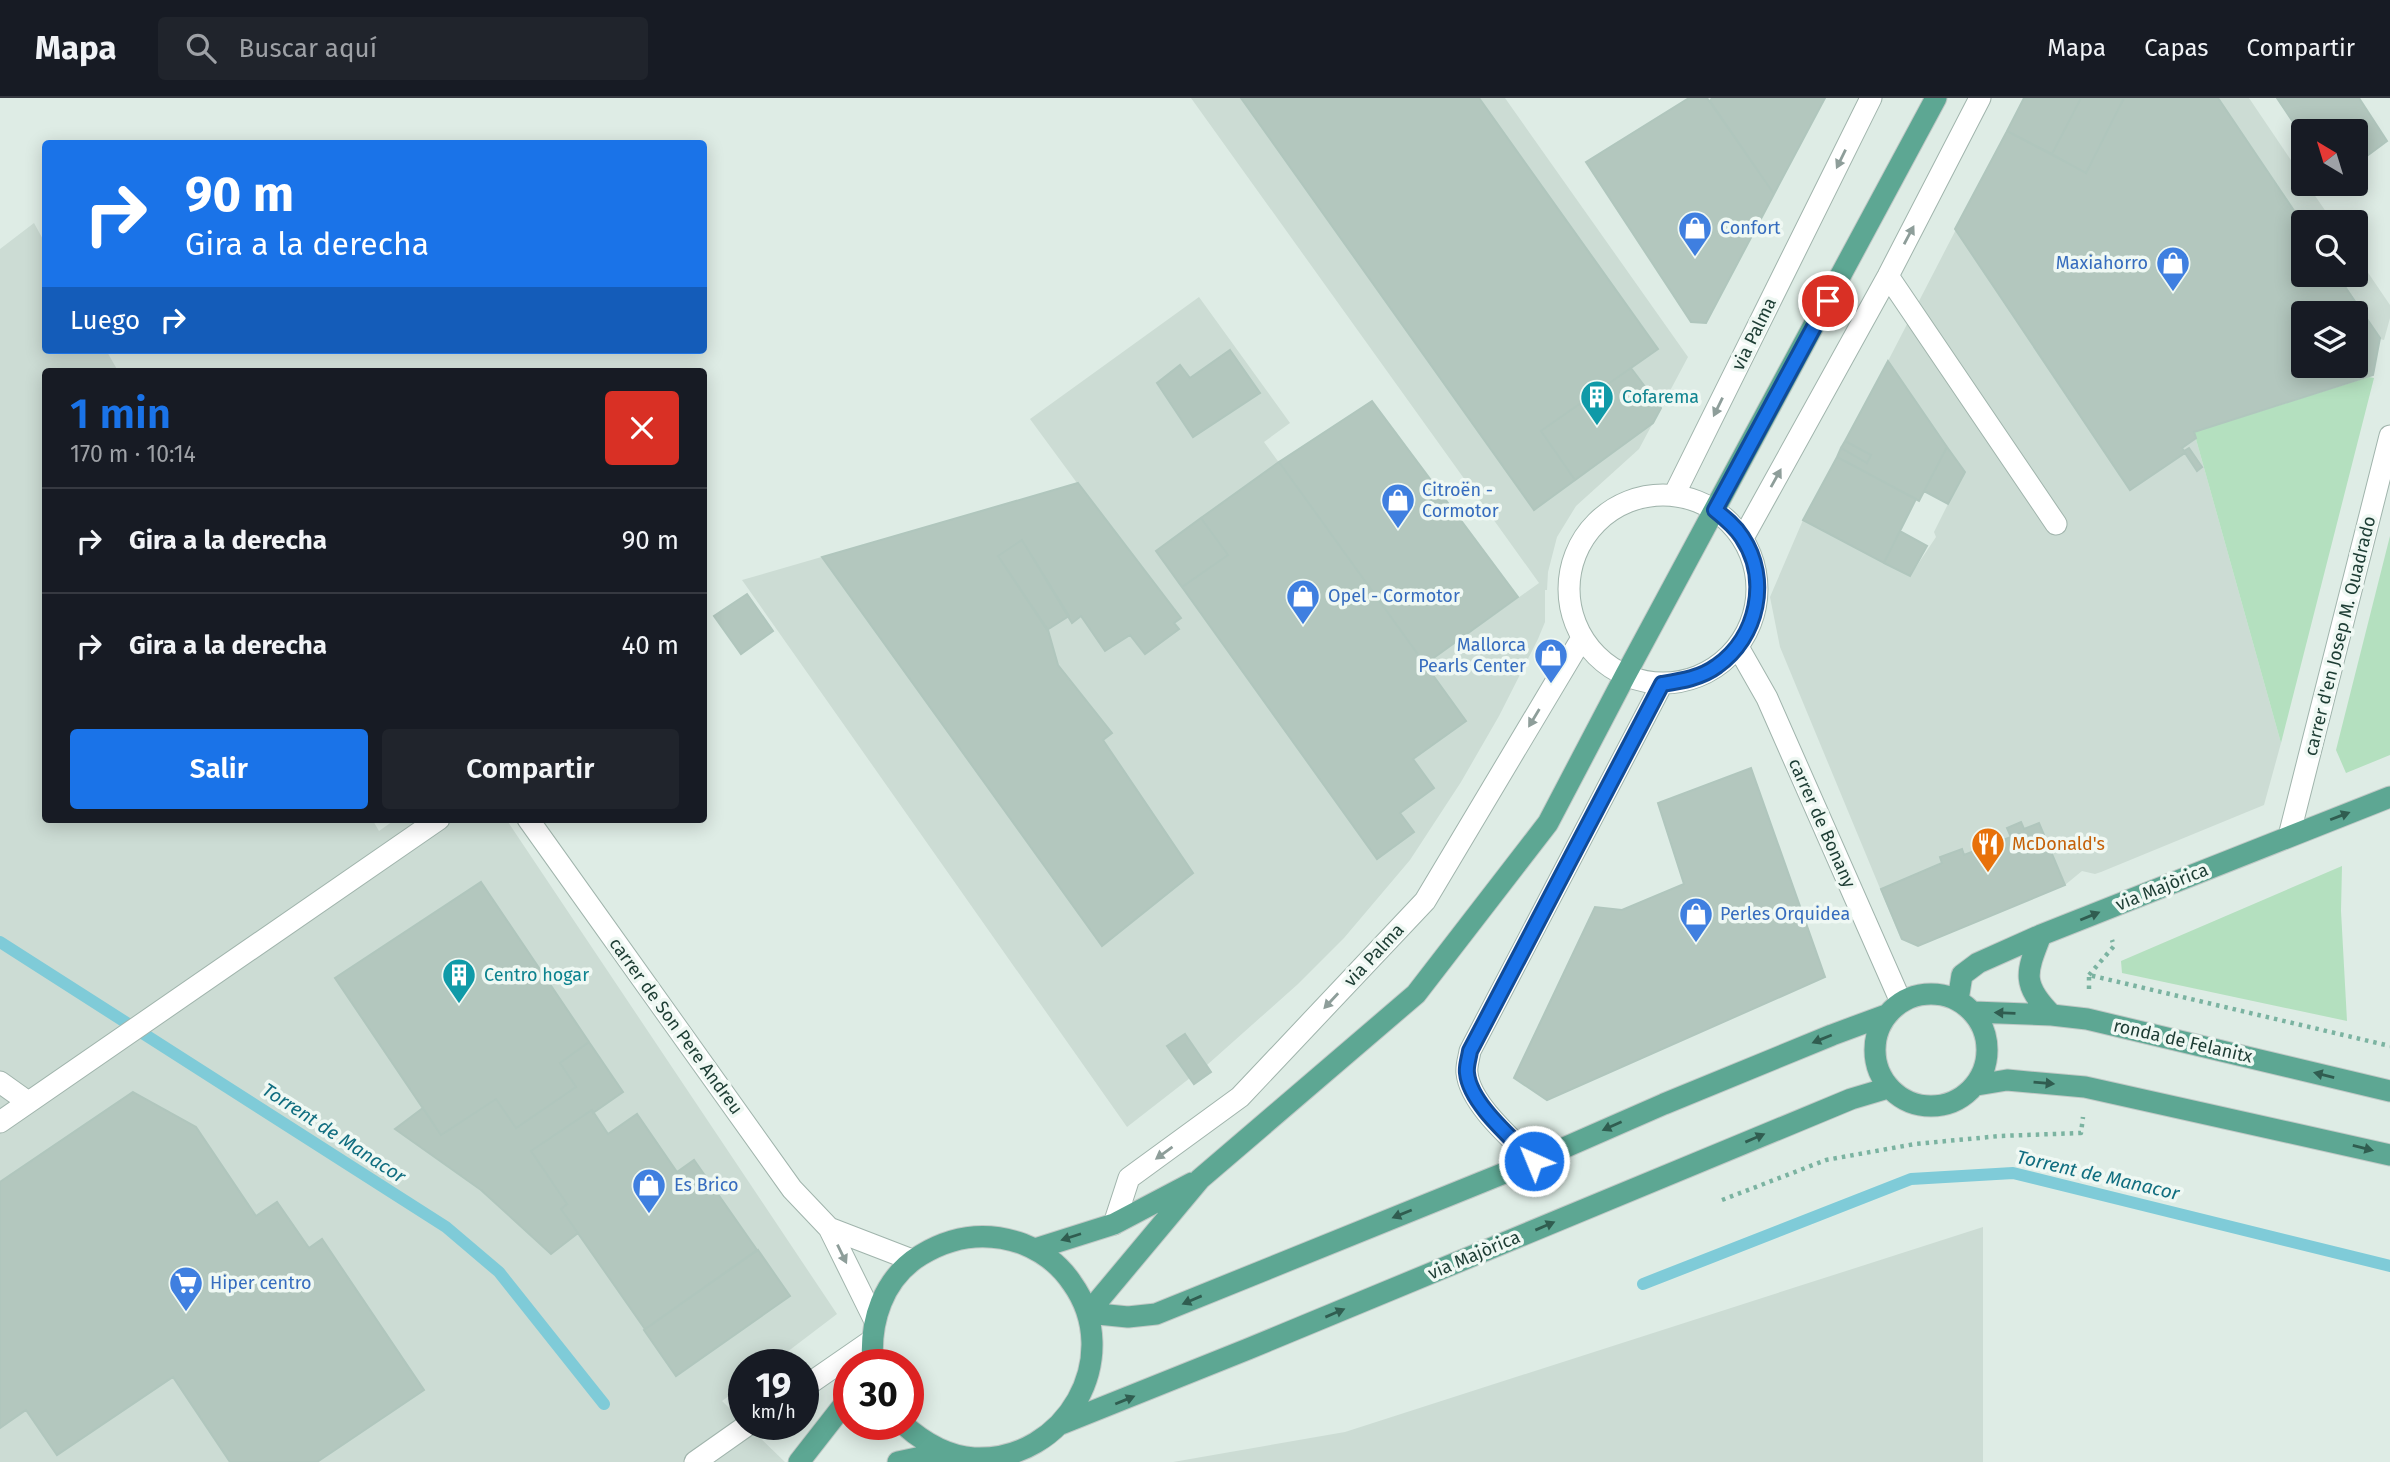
<!DOCTYPE html>
<html lang="es">
<head>
<meta charset="utf-8">
<style>
  body { margin:0; font-family:"Fira Sans",sans-serif; background:#20242c; color:#f1f3f6; height:100vh; display:flex; flex-direction:column; font-size:26px; white-space:nowrap }
  * { box-sizing:border-box; margin:0 }
  p { font-size:23px; color:#9ea1a6 }
  .icon { flex:none; width:38px; height:38px; fill:none; stroke:currentColor; stroke-width:2; stroke-linecap:round; stroke-linejoin:round }
  .map { position:relative; flex:1; overflow:hidden }
  .sheet { position:absolute; left:42px; top:270px; width:665px; height:455px; display:flex; flex-direction:column; background:#171b24; border-radius:7px; box-shadow:0 4px 18px #0003 }
  .sheet>* { flex:none }
  .guide { position:absolute; left:42px; top:42px; width:665px; height:214px; border-radius:7px; box-shadow:0 4px 18px #0003; background:#1a73e8; color:#fff; overflow:hidden }
  .needle { width:46px; rotate:322deg }
  .controls { position:absolute; left:2291px; top:21px; display:grid; gap:14px }
  .controls a { display:grid; place-items:center; width:77px; height:77px; border-radius:7px; background:#171b24; box-shadow:0 4px 18px #0003; font-size:35px }
  .speed { position:absolute; left:728px; top:1251px; display:flex; gap:14px; font-size:35px; font-weight:700; text-align:center }
  .speed>* { display:grid; place-content:center; width:91px; height:91px; border-radius:50%; background:#171b24; box-shadow:0 4px 18px #0003; line-height:1 }
  .speed small { font-size:18px; font-weight:400 }
  .speed .limit { border:10px solid #d22; background:#fff; color:#111 }
  .pin { position:absolute; display:grid; place-items:center; width:60px; height:60px; color:#fff; margin:-30px; border:4px solid #fff; border-radius:50%; box-shadow:0 2px 7px #0007 }
  .me { position:absolute; width:77px; margin:-38px; rotate:316deg; stroke-linejoin:round; filter:drop-shadow(0 0 5px #0008) }
  .turn { display:flex; align-items:center; gap:24px; height:147px; padding:0 28px; font-size:32px }
  .turn .icon { width:91px; height:91px; stroke-width:2.5 }
  .turn b { display:block; font-size:49px; line-height:60px }
  .then { display:flex; align-items:center; height:66px; padding:0 28px; background:#0003; gap:14px; font-size:26px }
  .round { display:grid; place-items:center; flex:none; width:74px; height:74px; border-radius:7px; background:#20242c }
  .overview { display:flex; align-items:center; justify-content:space-between; height:119px; padding:0 28px }
  h1 { font-size:42px; font-weight:600; line-height:52px; color:#1a73e8 }
  .primary-button { display:flex; gap:14px; margin-top:auto; padding:14px 28px }
  .primary-button a { flex:1; height:80px; border-radius:7px; background:#1a73e8; color:#fff; font-size:28px; font-weight:600; line-height:80px; text-align:center }
  .primary-button a+a { background:#20242c; color:#f1f3f6 }
  ul { padding:0; list-style:none }
  li { display:flex; align-items:center; gap:21px; height:105px; padding:0 28px; border-top:2px solid #363941 }
  li div { flex:1 }
  li b { display:block; font-size:26px }
  li em { font-style:normal }
  header { display:flex; align-items:center; gap:42px; box-sizing:border-box; height:98px; padding:0 35px; background:#171b24; border-bottom:2px solid #363941 }
  header strong { font-size:33px }
  nav { display:flex; gap:38px; margin-inline-start:auto; font-size:24px }
  .search { width:490px; height:63px; background:#20242c; display:flex; align-items:center; gap:18px; box-sizing:border-box; padding:0 24px; border-radius:7px; color:#9ea1a6; font-size:26px }
  .map>svg:first-child { display:block }
  .built { fill:#ccdcd4; fill-rule:evenodd }
  .green { fill:#b4e0bf }
  .lines { fill:none; stroke-linecap:round; stroke-linejoin:round }
  .stream { stroke:#7fcbd8; stroke-width:12 }
  .building { fill:#b3c7be; stroke:#b0c6bd; stroke-width:2; fill-rule:evenodd }
  .minor-casing { stroke:#a0b4ac; stroke-width:23 }
  .major-casing { stroke:#c0c9c6; stroke-width:23 }
  .path { stroke:#7bb3a1; stroke-width:4.5; stroke-dasharray:3.5 5; stroke-linecap:butt }
  .minor { stroke:#fff; stroke-width:21 }
  .major { stroke:#5da793; stroke-width:21 }
  .oneway { fill:#8e9e9a }
  .oneway2 { fill:#305d50 }
  .route-casing { stroke:#114b97; stroke-width:18 }
  .route { stroke:#1a73e8; stroke-width:12 }
  .labels { text-anchor:middle; dominant-baseline:central; stroke-width:7; stroke-linejoin:round; paint-order:stroke }
  .shop-label { font-size:18px; fill:#366cbe; stroke:#eff8f3; text-anchor:start }
  .street-label { font-size:18px; fill:#1d3d34; stroke:#eff8f3 }
  .culture-label { font-size:18px; fill:#0d838f; stroke:#eff8f3; text-anchor:start }
  .food-label { font-size:18px; fill:#c56008; stroke:#eff8f3; text-anchor:start }
  .water-label { font-size:19px; font-style:italic; fill:#116e80; stroke:#eff8f3 }
</style>
</head>
<body>
<header>
<strong>Mapa</strong>
<div class="search"><svg class="icon" aria-label="search" viewBox="0 0 24 24"><circle cx="10" cy="10" r="6"/><path d="M15 15l6 6"/></svg>Buscar aquí</div>
<nav><a>Mapa</a><a>Capas</a><a>Compartir</a></nav>
</header>
<div class="map">
<svg width="2390" height="1364" viewBox="0 0 2390 1364">
  <rect width="100%" height="100%" fill="#deece5"/>
  <path class="built" d="M1191,0H1505L1688,259L1639,351L1576,408L1557,439L1548,474L1547,492H1545V524L1538,541L1499,618L1461,684L1410,762L1344,840L1298,886L1207,967L1185,936L1168,947L1190,980L1127,1029L742,482L1077,385L1030,321L1199,199L1290,325L1264,344L1425,566L1539,485Z
    M2024,0H2249L2303,80V86H2307L2333,124H2303V177H2356V157L2390,207V220L2384,242L2380,241L2373,277L2194,334L2281,645L2264,707L2101,774L2095,776L2082,773L2065,787L1918,848L1901,841L1780,549L1770,499L1803,422L1910,478L1936,439L1934,434L1964,374L1888,263ZM2303,215H2356V268H2303Z
    M34,125L45,145L46,252H106L118,273H46V721H372L379,733L396,721H506L837,1216L770,1267H744V1287L722,1303L785,1364H0V151Z
    M1983,1129V1364H1173L1345,1334Z"/>
  <path class="green" d="M2369,279L2374,280L2281,645L2194,334Z
    M2390,438V657L2346,675L2336,652Z
    M2342,768L2341,813L2347,923L2122,875L2121,863Z"/>
  <g class="lines">
    <path class="stream" d="M0,844L446,1129L499,1174L604,1306
      M1643,1186L1911,1081L2013,1075L2390,1168"/>
  </g>
  <path class="building" d="M1241,0H1479L1658,251L1541,333L1575,382L1534,412Z
    M1689,0H1707L1774,96L1706,225L1691,224L1586,64Z
    M1712,0H1825L1774,96L1710,3Z
    M2024,0H2081L2052,56L2007,33Z
    M2081,0H2124L2086,75L2052,56Z
    M2124,0H2218L2303,126V177H2337L2380,240L2373,277L2194,334L2196,340L2182,350L2184,353L2189,350L2202,369L2197,373L2185,355L2130,392L1955,131L2007,33L2086,75ZM2303,215H2356V268H2303Z
    M2277,0H2359L2387,43L2356,66V33H2303V39Z
    M1230,252L1260,295L1193,339L1157,285L1180,267L1190,280Z
    M1888,263L1947,349L1919,403L1837,359L1841,350L1867,365L1871,357L1845,343Z
    M1631,270L1661,310L1653,325L1575,382L1541,333Z
    M1372,303L1518,499L1425,566L1279,364Z
    M1845,343L1871,357L1867,365L1841,350Z
    M1947,349L1965,374L1948,406L1924,393Z
    M1837,359L1916,401L1884,465L1803,422Z
    M1279,364L1466,623L1413,661L1434,690L1400,715L1414,734L1377,761L1182,489L1228,457L1201,420Z
    M1078,385L1181,520L1174,525L1179,531L1145,556L1130,537L1105,553L1081,518L1072,525L1022,442L998,458L1048,532L1058,567L1112,635L1103,642L1193,775L1102,848L822,459Z
    M1201,420L1228,457L1182,489L1156,453Z
    M1900,433L1927,448L1910,478L1884,465Z
    M1022,442L1069,518L1047,532L998,458Z
    M747,496L773,533L741,556L714,518Z
    M1751,670L1825,879L1547,1002L1514,980L1595,809L1622,812L1684,786L1658,705Z
    M2021,724L2024,731L2039,725L2065,787L1918,848L1902,841L1881,791L1942,765L1940,759L1962,751L1964,757L2011,739L2007,730Z
    M481,784L589,944L560,965L576,989L516,1030L496,1001L441,1037L335,880Z
    M1185,936L1211,974L1194,986L1167,948Z
    M589,944L623,994L593,1015L592,1012L531,1053L567,1106L561,1111L578,1135L551,1156L481,1092L395,1031L423,1010L441,1037L496,1001L516,1030L576,989L560,965Z
    M133,994L196,1029L256,1118L277,1104L309,1150L322,1141L424,1292L317,1364H230L173,1279L57,1357L26,1312L0,1330V1084Z
    M592,1012L608,1036L637,1016L677,1074L694,1062L757,1152L645,1231L561,1111L567,1106L531,1053Z
    M758,1152L790,1198L676,1278L644,1232Z"/>
  <g class="lines">
    <g class="minor-casing">
      <path id="minor" d="M1888,178L2056,426
        M1674,397L1871,0
        M1569 491a94 94 0 1 1 188 0a94 94 0 1 1-188 0Z
        M1743,440L1888,178L1980,0
        M1738,549L1767,600L1901,904
        M528,721L792,1091L829,1130
        M2289,738L2390,338
        M0,984L28,1004
        M0,1024L439,721
        M1534,1063C1513,1042 1470,1006 1467,975C1466,968 1469,960 1470,953L1662,586
        M1114,1126L1129,1080L1240,999L1425,803L1582,540
        M874,1221L829,1130L912,1162
        M803,1290L871,1243
        M695,1364L749,1326"/>
    </g>
    <g class="major-casing">
      <path id="major" d="M2041,837C2026,875 2021,886 2052,917
        M1875 952a56 56 0 1 1 112 0a56 56 0 1 1-112 0Z
        M1958,902L1962,877L1978,865L2041,837L2390,699
        M1973,914L2052,917L2087,921L2390,993
        M1977,987L2007,982L2085,989L2390,1057
        M1035,1151L1114,1126L1192,1085
        M1088,1215L1200,1081L1416,896L1548,725L1625,578L1936,0
        M1088,1215L1128,1219L1156,1216L1534,1063L1664,1006L1832,937L1886,917
        M873,1267C869,1224 883,1180 921,1157C954,1137 987,1133 1023,1146C1043,1154 1060,1167 1072,1185C1125,1259 1066,1364 974,1360C946,1358 923,1344 903,1326
        M1061,1326L1248,1251L1851,1001L1888,990
        M799,1364L849,1300
        M898,1364L945,1354"/>
    </g>
    <path class="path" d="M2089,877L2114,848L2112,842
      M2089,891V877L2390,948
      M1722,1102L1826,1062L1915,1046L2000,1038L2081,1035L2083,1019"/>
    <use href="#minor" class="minor"/>
    <use href="#major" class="major"/>
  </g>
  <defs><path id="oneway-solid" d="M-6-.8H1V-3.2L6.5 0L1 3.2V.8H-6Z" transform="scale(1.75)"/></defs>
  <g class="oneway">
    <use href="#oneway-solid" transform="translate(1841 61) rotate(116)"/>
    <use href="#oneway-solid" transform="translate(1909 137) rotate(-62)"/>
    <use href="#oneway-solid" transform="translate(1718 309) rotate(116)"/>
    <use href="#oneway-solid" transform="translate(1776 380) rotate(-61)"/>
    <use href="#oneway-solid" transform="translate(1534 620) rotate(121)"/>
    <use href="#oneway-solid" transform="translate(1331 903) rotate(133)"/>
    <use href="#oneway-solid" transform="translate(1164 1055) rotate(144)"/>
    <use href="#oneway-solid" transform="translate(842 1156) rotate(64)"/>
  </g>
  <g class="oneway2">
    <use href="#oneway-solid" transform="translate(2340 718) rotate(-21)"/>
    <use href="#oneway-solid" transform="translate(2090 818) rotate(-22)"/>
    <use href="#oneway-solid" transform="translate(2005 915) rotate(-178)"/>
    <use href="#oneway-solid" transform="translate(1822 941) rotate(158)"/>
    <use href="#oneway-solid" transform="translate(2324 977) rotate(-166)"/>
    <use href="#oneway-solid" transform="translate(2044 985) rotate(5)"/>
    <use href="#oneway-solid" transform="translate(1612 1028) rotate(156)"/>
    <use href="#oneway-solid" transform="translate(1755 1040) rotate(-23)"/>
    <use href="#oneway-solid" transform="translate(2363 1050) rotate(14)"/>
    <use href="#oneway-solid" transform="translate(1402 1116) rotate(158)"/>
    <use href="#oneway-solid" transform="translate(1545 1128) rotate(-23)"/>
    <use href="#oneway-solid" transform="translate(1071 1139) rotate(162)"/>
    <use href="#oneway-solid" transform="translate(1192 1202) rotate(157)"/>
    <use href="#oneway-solid" transform="translate(1335 1215) rotate(-23)"/>
    <use href="#oneway-solid" transform="translate(1125 1302) rotate(-22)"/>
  </g>
  <g class="lines">
    <g class="route-casing">
      <path id="route" d="M1534,1063C1513,1041 1470,1006 1467,975C1466,968 1469,960 1470,953L1662,586C1681,583 1701,580 1717,568C1758,539 1770,481 1742,439C1735,428 1725,420 1715,412L1828,203"/>
    </g>
    <use href="#route" class="route"/>
  </g>
  <defs>
    <g id="shop-pin" transform="scale(1.75)"><path d="M0 17L-7.5 6A9.5 9.5 0 1 1 7.5 6Z" fill="#3f7fe0" stroke="#eff8f3"/><path d="M-5-2.5h2.3a2.7 3.5 0 0 1 5.4 0H5L5.5 6h-11ZM-1.5-2.5h3a1.5 2.3 0 0 0-3 0Z" fill="#fff"/></g>
    <g id="building-pin" transform="scale(1.75)"><path d="M0 17L-7.5 6A9.5 9.5 0 1 1 7.5 6Z" fill="#0f9aa8" stroke="#eff8f3"/><path d="M-4-6H4V6H1V3H-1V6H-4ZM-2.5-4.3h1.7v1.8h-1.7ZM.8-4.3h1.7v1.8H.8ZM-2.5-1h1.7V.8h-1.7ZM.8-1h1.7V.8H.8Z" fill="#fff"/></g>
    <g id="restaurant-pin" transform="scale(1.75)"><path d="M0 17L-7.5 6A9.5 9.5 0 1 1 7.5 6Z" fill="#e8710a" stroke="#eff8f3"/><path d="M-5-6h1v4h1v-4h1v4h1v-4h1v5L-1.5 .5V6h-2V.5L-5-1ZM5-6V6H3V1.5H1.5Q1.5-4 5-6Z" fill="#fff"/></g>
    <g id="supermarket-pin" transform="scale(1.75)"><path d="M0 17L-7.5 6A9.5 9.5 0 1 1 7.5 6Z" fill="#3f7fe0" stroke="#eff8f3"/><path d="M-6-5.5h2.5l.6 2H6L4.5 2H-2.5L-4.4-4H-6ZM-1.5 3.2a1.3 1.3 0 1 0 .1 0ZM3 3.2a1.3 1.3 0 1 0 .1 0Z" fill="#fff"/></g>
  </defs>
  <g fill-rule="evenodd">
    <use href="#shop-pin" x="1695" y="130"/>
    <use href="#shop-pin" x="2173" y="165"/>
    <use href="#building-pin" x="1597" y="299"/>
    <use href="#shop-pin" x="1398" y="402"/>
    <use href="#shop-pin" x="1303" y="498"/>
    <use href="#shop-pin" x="1551" y="557"/>
    <use href="#restaurant-pin" x="1988" y="746"/>
    <use href="#shop-pin" x="1696" y="816"/>
    <use href="#building-pin" x="459" y="877"/>
    <use href="#shop-pin" x="649" y="1087"/>
    <use href="#supermarket-pin" x="186" y="1185"/>
  </g>
  <g class="labels">
    <g class="shop-label">
      <text x="1720" y="130">Confort</text>
      <text x="2148" y="165" text-anchor="end">Maxiahorro</text>
      <text x="1422" y="392">Citroën -<tspan x="1422" dy="21">Cormotor</tspan></text>
      <text x="1328" y="498">Opel - Cormotor</text>
      <text x="1526" y="547" text-anchor="end">Mallorca<tspan x="1526" dy="21">Pearls Center</tspan></text>
      <text x="1720" y="816">Perles Orquidea</text>
      <text x="674" y="1087">Es Brico</text>
      <text x="210" y="1185">Hiper centro</text>
    </g>
    <g class="street-label">
      <text transform="translate(1754 236) rotate(-64)">via Palma</text>
      <text transform="translate(2340 538) rotate(-76)">carrer d'en Josep M. Quadrado</text>
      <text transform="translate(1822 725) rotate(66)">carrer de Bonany</text>
      <text transform="translate(2162 789) rotate(-22)">via Majòrica</text>
      <text transform="translate(1374 857) rotate(-47)">via Palma</text>
      <text transform="translate(676 928) rotate(54)">carrer de Son Pere Andreu</text>
      <text transform="translate(2183 943) rotate(13)">ronda de Felanitx</text>
      <text transform="translate(1474 1157) rotate(-23)">via Majòrica</text>
    </g>
    <g class="culture-label">
      <text x="1622" y="299">Cofarema</text>
      <text x="484" y="877">Centro hogar</text>
    </g>
    <g class="food-label">
      <text x="2012" y="746">McDonald's</text>
    </g>
    <g class="water-label">
      <text transform="translate(334 1035) rotate(33)">Torrent de Manacor</text>
      <text transform="translate(2098 1077) rotate(13)">Torrent de Manacor</text>
    </g>
  </g>
</svg>
<div class="controls">
<a><svg class="needle" viewBox="-14 -14 28 28"><path d="M0-13l5 13h-10z" fill="#e53935"/><path d="M0 13l5-13h-10z" fill="#9ea1a6"/></svg></a>
<a><svg class="icon" aria-label="search" viewBox="0 0 24 24"><circle cx="10" cy="10" r="6"/><path d="M15 15l6 6"/></svg></a>
<a><svg class="icon" aria-label="layers" viewBox="0 0 24 24"><path d="M12 4l9 5-9 5-9-5zM3 14l9 5 9-5"/></svg></a>
</div>
<div class="speed"><div>19<small>km/h</small></div><div class="limit">30</div></div>
<div class="pin" style="left:1828px;top:203px;background:#d93025"><svg class="icon" aria-label="arrive" viewBox="0 0 24 24"><path d="M6 21V4h12l-3 4 3 4H6"/></svg></div>
<svg class="me" style="left:1534px;top:1063px" viewBox="-20 -20 40 40"><circle r="17" fill="#1a73e8" stroke="#fff" stroke-width="3"/><path d="M0-11L8 9 0 5-8 9z" fill="#fff"/></svg>
<div class="guide">
<div class="turn"><svg class="icon" aria-label="right" viewBox="0 0 24 24"><path d="M7 20v-9h11M14 6l5 5-5 5"/></svg><div><b>90 m</b>Gira a la derecha</div></div>
<div class="then">Luego<svg class="icon" aria-label="right" viewBox="0 0 24 24"><path d="M7 20v-9h11M14 6l5 5-5 5"/></svg></div>
</div>
<section class="sheet">
<div class="overview"><div><h1>1 min</h1><p>170 m · 10:14</p></div><a class="round" style="background:#d93025;color:#fff"><svg class="icon" aria-label="close" viewBox="0 0 24 24"><path d="M6 6l12 12M18 6L6 18"/></svg></a></div>
<ul>
<li><svg class="icon" aria-label="right" viewBox="0 0 24 24"><path d="M7 20v-9h11M14 6l5 5-5 5"/></svg><div><b>Gira a la derecha</b></div><em>90 m</em></li>
<li><svg class="icon" aria-label="right" viewBox="0 0 24 24"><path d="M7 20v-9h11M14 6l5 5-5 5"/></svg><div><b>Gira a la derecha</b></div><em>40 m</em></li>
</ul>
<div class="primary-button"><a>Salir</a><a>Compartir</a></div>
</section>
</div>
</body>
</html>
